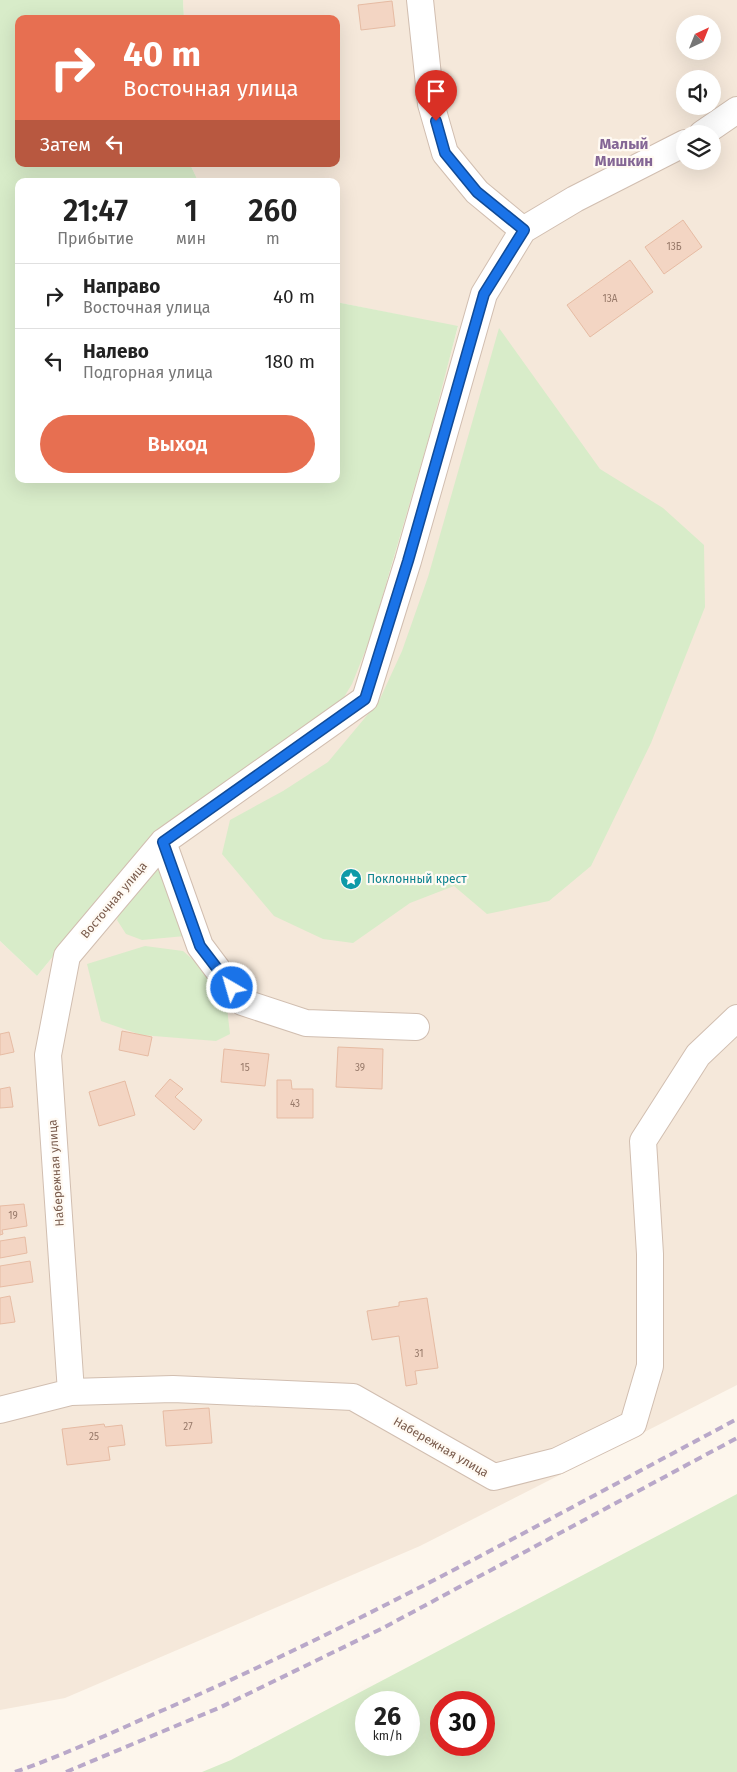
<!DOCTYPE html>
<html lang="ru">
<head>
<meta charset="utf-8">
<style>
  body { margin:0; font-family:"Fira Sans",sans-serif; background:#f6f6f6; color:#222; height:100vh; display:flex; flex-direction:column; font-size:19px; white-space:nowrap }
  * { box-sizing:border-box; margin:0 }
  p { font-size:16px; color:#767676 }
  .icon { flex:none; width:28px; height:28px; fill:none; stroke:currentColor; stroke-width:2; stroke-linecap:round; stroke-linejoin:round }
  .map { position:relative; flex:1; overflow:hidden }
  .side { position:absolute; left:15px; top:178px; width:325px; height:305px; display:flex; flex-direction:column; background:#fff; border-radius:10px; box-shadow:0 5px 20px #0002 }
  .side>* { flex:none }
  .top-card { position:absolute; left:15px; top:15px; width:325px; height:152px; border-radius:10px; box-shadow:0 5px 20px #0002; background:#e76f51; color:#fff; overflow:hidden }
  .needle { width:32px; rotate:43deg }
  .buttons { position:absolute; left:676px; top:15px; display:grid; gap:10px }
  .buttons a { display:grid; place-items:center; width:45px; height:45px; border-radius:50%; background:#fff; box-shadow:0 5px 20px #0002; font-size:25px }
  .speed { position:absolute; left:355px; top:1691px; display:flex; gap:10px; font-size:25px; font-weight:700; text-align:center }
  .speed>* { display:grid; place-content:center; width:65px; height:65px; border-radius:50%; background:#fff; box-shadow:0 5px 20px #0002; line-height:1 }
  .speed small { font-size:12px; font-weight:400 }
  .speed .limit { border:8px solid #d22; background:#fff; color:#111 }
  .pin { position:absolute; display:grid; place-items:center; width:42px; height:42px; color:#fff; margin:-51px -21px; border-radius:50% 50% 50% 0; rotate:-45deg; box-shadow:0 0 5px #0007 }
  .pin .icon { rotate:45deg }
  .me { position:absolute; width:55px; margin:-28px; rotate:322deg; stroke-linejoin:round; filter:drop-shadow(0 0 4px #0008) }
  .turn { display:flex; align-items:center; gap:18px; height:105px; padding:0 25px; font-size:22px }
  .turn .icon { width:65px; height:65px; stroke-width:2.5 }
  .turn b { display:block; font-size:35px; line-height:42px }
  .then { display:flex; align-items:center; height:48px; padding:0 25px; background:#0003; gap:10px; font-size:19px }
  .eta { display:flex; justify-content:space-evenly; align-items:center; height:85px; text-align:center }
  .eta b { font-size:30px; font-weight:600; line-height:35px }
  .button { display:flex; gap:10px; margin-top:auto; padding:10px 25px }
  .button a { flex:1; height:58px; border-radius:30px; background:#e76f51; color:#fff; font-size:20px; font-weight:600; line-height:58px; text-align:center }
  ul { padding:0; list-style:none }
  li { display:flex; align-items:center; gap:15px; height:65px; padding:0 25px; border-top:1px solid #e0e0e0 }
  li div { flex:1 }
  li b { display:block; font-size:19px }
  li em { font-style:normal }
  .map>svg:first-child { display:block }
  .residential { fill:#f5e8da; fill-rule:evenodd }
  .green { fill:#d8ecc9; fill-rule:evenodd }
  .building { fill:#f3d5c3; stroke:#e6bba3 }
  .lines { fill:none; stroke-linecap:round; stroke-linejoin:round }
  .minor-casing { stroke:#d1beb0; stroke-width:28 }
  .minor { stroke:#fff; stroke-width:26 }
  .rail { stroke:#b9a8c9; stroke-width:4; stroke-dasharray:8 5; stroke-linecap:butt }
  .route-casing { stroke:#114b97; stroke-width:12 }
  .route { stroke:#1a73e8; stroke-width:9 }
  .labels { text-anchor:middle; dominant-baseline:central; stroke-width:4.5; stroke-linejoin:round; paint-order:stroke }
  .number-label { font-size:10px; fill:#987a6a }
  .culture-label { font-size:12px; fill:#0d838f; stroke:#fffaf3; text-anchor:start }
  .street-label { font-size:12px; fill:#7a5c4d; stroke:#fffaf3 }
  .quarter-label { font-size:15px; font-weight:bold; fill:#846695; stroke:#fffaf3 }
</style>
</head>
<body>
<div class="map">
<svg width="737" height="1772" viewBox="0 0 737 1772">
  <rect width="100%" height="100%" fill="#fdf6ec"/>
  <path class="residential" d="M183,0H737V1385L420,1546L65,1698L0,1710V941L37,976L147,841L181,814L388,579L458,327L336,302V181H198L190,164H336V19H184ZM685,24H712V51H685ZM685,79H712V106H685ZM685,134H712V161H685Z"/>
  <path class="green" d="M0,0H183L184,19H19V164H190L198,181H19V479H336V302L458,326L429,437L370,639L352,684L335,712L181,814L147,841L37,976L0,941Z
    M499,328L600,469L663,508L704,545L705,607L651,743L591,866L549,901L487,914L454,886L410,903L353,943L323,939L274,916L222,854L230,820L283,791L328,762L379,701L402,651L428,577Z
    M160,863L185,936L142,940L126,934L117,920L123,901Z
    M145,946L183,951L206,971L227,1008L230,1034L216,1041L141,1035L101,1021L87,964Z
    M737,1494V1772H202L231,1760ZM366,1702H409V1745H366ZM441,1702H484V1745H441Z"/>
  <path class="building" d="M392,1L395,26L361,30L358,5Z
    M683,220L702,247L664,274L645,247Z
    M630,260L653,292L590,337L567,305Z
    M122,1031L152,1037L148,1056L119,1050Z
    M9,1032L14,1052L0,1055V1034Z
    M338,1047L383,1049L382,1089L336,1087Z
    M224,1049L269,1054L265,1086L221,1082Z
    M170,1079L183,1089L175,1097L202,1120L194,1130L155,1096Z
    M277,1080H291L292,1089H313V1118H277Z
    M125,1081L135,1115L99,1126L89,1092Z
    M10,1087L13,1107L0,1108V1089Z
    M24,1204L27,1226L2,1230L3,1234L0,1235V1206Z
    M25,1237L27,1253L0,1258V1241Z
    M30,1261L33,1282L0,1287V1266Z
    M10,1296L15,1322L0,1324V1298Z
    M427,1298L438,1368L415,1371L417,1384L406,1386L399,1336L372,1340L367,1311L399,1306V1302Z
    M209,1408L212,1443L166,1446L163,1411Z
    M104,1424L105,1427L122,1425L125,1445L108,1447L110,1460L67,1465L62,1429Z"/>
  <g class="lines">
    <g class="minor-casing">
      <path id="minor" d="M420,0L431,104L445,153L477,192L523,230
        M702,134L737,110
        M163,842L200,946L242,1002L306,1023L416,1027
        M71,1392L48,1055L67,956L163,842L365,699L408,561L484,294L523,230L575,199L685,143
        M0,1410L71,1392L173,1389L353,1397L494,1477L557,1461L633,1424L650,1366V1254L643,1141L698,1055L737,1018"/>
    </g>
    <use href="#minor" class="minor"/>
    <path class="rail" d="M15,1772C67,1754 117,1730 168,1708C363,1623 549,1519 737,1419
      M66,1772L221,1707L383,1628L737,1438"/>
  </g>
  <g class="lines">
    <g class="route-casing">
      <path id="route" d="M232,988L200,946L163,842L365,699L408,561L484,294L524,230L477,192L445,153L436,121"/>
    </g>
    <use href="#route" class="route"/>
  </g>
  <defs>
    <g id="sight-disc" transform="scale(1.125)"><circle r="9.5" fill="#0f9aa8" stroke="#fffaf3"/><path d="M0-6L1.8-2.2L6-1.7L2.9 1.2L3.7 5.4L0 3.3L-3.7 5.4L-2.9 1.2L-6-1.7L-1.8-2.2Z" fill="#fff"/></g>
  </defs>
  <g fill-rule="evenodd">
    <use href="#sight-disc" x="351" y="879"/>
  </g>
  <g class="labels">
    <g class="number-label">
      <text x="674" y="247">13Б</text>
      <text x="610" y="299">13А</text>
      <text x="245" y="1068">15</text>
      <text x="360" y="1068">39</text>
      <text x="295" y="1104">43</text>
      <text x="13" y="1216">19</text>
      <text x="419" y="1354">31</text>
      <text x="188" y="1427">27</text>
      <text x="94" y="1437">25</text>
    </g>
    <g class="culture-label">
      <text x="367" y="879">Поклонный крест</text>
    </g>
    <g class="street-label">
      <text transform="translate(114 900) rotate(-50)">Восточная улица</text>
      <text transform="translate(56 1173) rotate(-94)">Набережная улица</text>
      <text transform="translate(441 1447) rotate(30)">Набережная улица</text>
    </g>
    <g class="quarter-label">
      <text x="624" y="144">Малый<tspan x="624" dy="17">Мишкин</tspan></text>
    </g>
  </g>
</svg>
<div class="buttons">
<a><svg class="needle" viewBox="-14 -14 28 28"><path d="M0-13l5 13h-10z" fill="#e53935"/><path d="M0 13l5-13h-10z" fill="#767676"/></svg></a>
<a><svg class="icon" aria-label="sound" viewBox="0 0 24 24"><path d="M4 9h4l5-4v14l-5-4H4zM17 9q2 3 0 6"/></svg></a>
<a><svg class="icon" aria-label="layers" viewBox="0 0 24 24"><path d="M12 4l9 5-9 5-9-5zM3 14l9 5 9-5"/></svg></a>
</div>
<div class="speed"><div>26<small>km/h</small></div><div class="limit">30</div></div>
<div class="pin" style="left:436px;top:121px;background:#d93025"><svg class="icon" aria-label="arrive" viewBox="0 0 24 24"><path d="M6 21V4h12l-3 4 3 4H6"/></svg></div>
<svg class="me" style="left:232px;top:988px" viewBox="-20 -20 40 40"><circle r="17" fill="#1a73e8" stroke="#fff" stroke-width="3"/><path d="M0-11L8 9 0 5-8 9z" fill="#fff"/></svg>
<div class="top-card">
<div class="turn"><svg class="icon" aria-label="right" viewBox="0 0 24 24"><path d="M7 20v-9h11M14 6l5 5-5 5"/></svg><div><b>40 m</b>Восточная улица</div></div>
<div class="then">Затем<svg class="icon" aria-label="left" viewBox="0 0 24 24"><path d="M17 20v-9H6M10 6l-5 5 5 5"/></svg></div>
</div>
<section class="side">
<div class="eta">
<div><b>21:47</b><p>Прибытие</p></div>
<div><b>1</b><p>мин</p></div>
<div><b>260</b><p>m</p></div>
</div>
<ul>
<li><svg class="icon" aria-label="right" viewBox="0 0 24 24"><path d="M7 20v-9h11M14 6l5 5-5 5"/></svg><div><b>Направо</b><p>Восточная улица</p></div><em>40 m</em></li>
<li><svg class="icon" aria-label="left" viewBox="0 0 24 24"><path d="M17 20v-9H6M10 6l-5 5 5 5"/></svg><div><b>Налево</b><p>Подгорная улица</p></div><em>180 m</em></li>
</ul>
<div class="button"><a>Выход</a></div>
</section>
</div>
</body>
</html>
